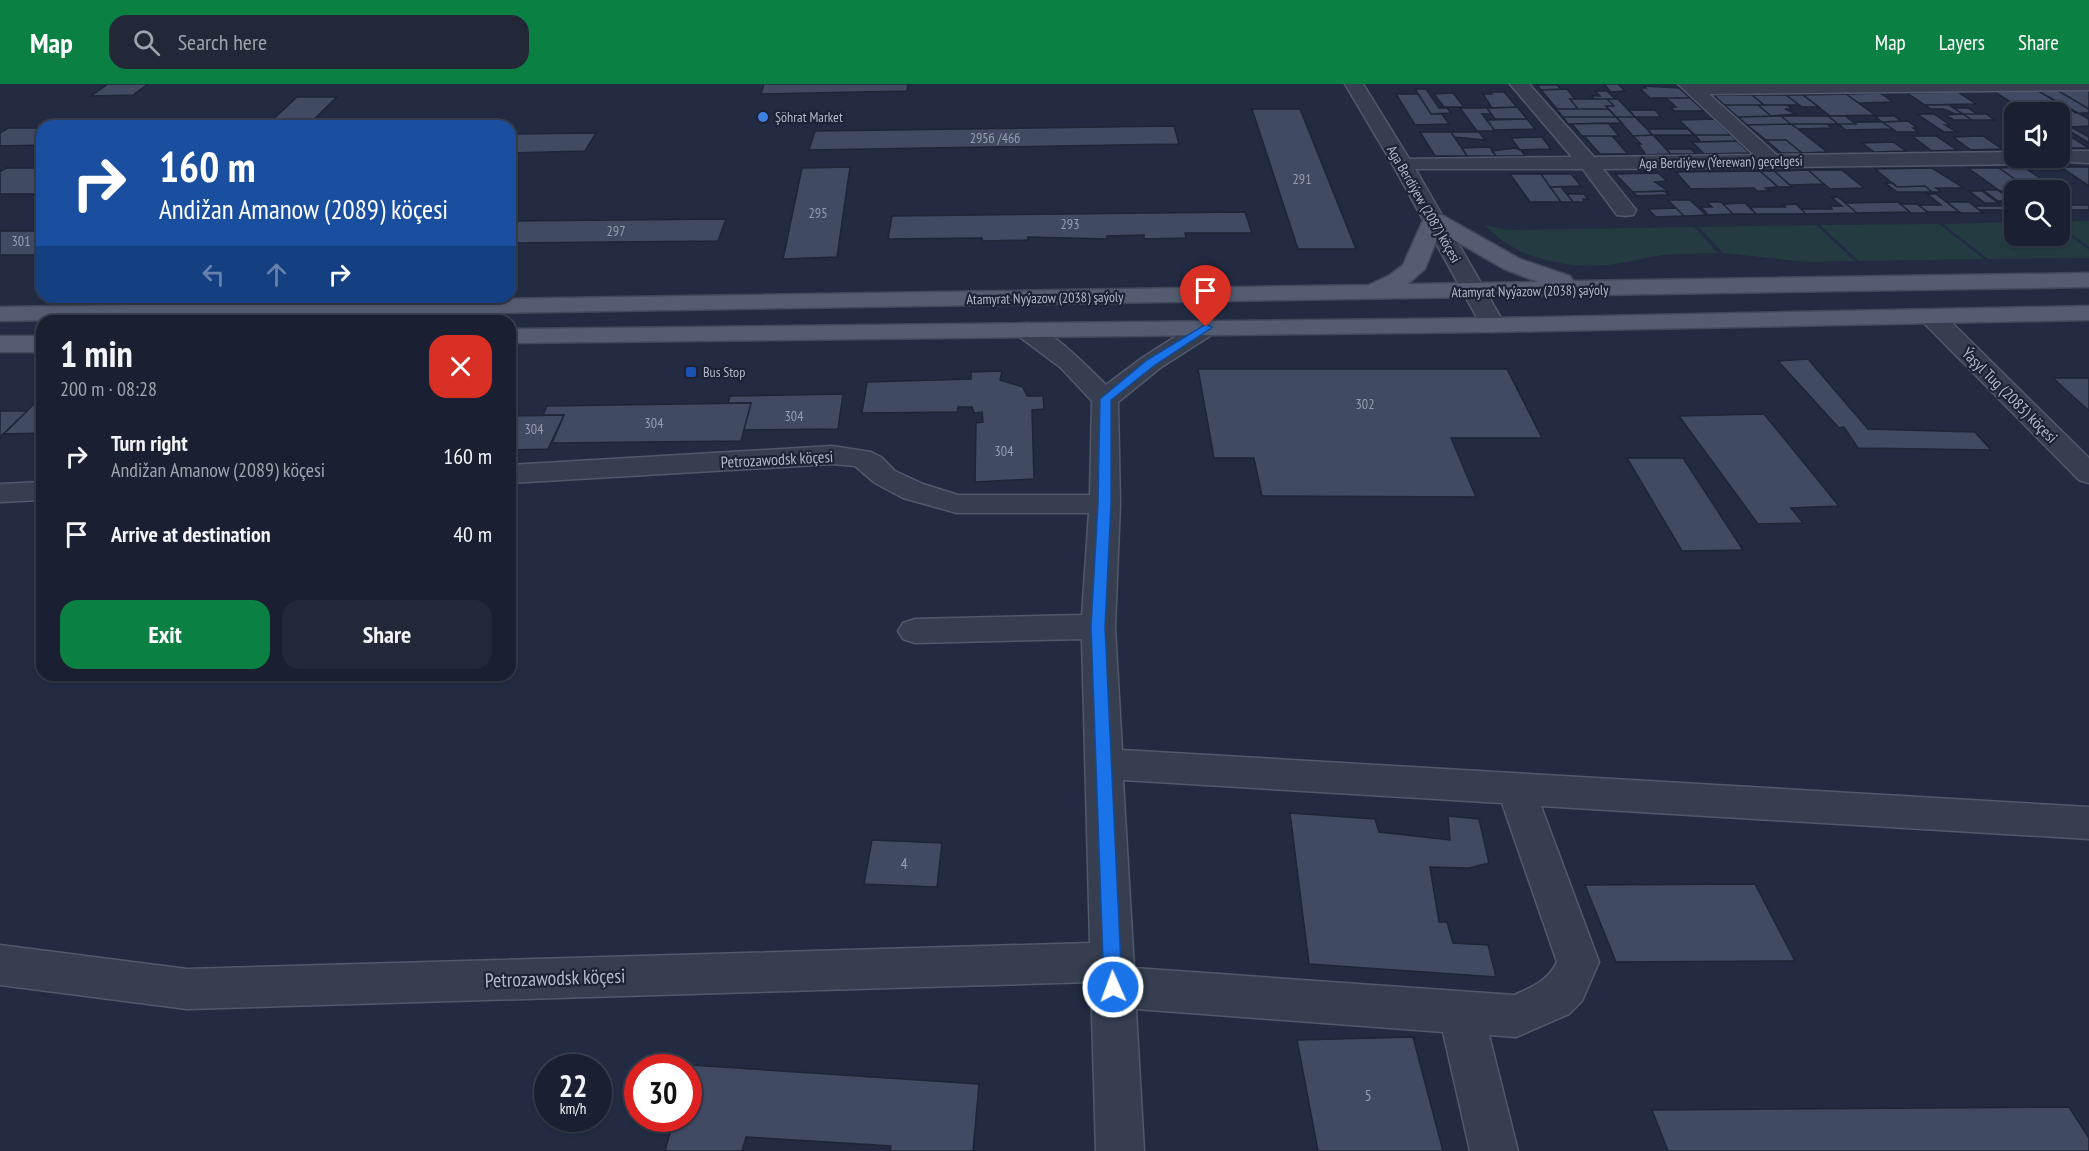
<!DOCTYPE html>
<html lang="en">
<head>
<meta charset="utf-8">
<style>
  body { margin:0; font-family:"PT Sans Narrow",sans-serif; background:#232839; color:#f1f3f6; height:100vh; display:flex; flex-direction:column; font-size:22px; white-space:nowrap }
  * { box-sizing:border-box; margin:0 }
  p { font-size:20px; color:#9fa3ab }
  .icon { flex:none; width:33px; height:33px; fill:none; stroke:currentColor; stroke-width:2; stroke-linecap:round; stroke-linejoin:round }
  .map { position:relative; flex:1; overflow:hidden }
  .panel { position:absolute; left:36px; top:231px; width:480px; height:366px; display:flex; flex-direction:column; background:#1a2031; border-radius:18px; box-shadow:0 2px 4px #0004,0 0 0 2px #383e4d }
  .panel>* { flex:none }
  .top-card { position:absolute; left:36px; top:36px; width:480px; height:183px; border-radius:18px; box-shadow:0 2px 4px #0004,0 0 0 2px #383e4d; background:#1a4fa0; color:#fff; overflow:hidden }
  .controls { position:absolute; left:2004px; top:18px; display:grid; gap:12px }
  .controls a { display:grid; place-items:center; width:66px; height:66px; border-radius:12px; background:#1a2031; box-shadow:0 2px 4px #0004,0 0 0 2px #383e4d; font-size:30px }
  .speed { position:absolute; left:534px; top:970px; display:flex; gap:12px; font-size:30px; font-weight:700; text-align:center }
  .speed>* { display:grid; place-content:center; width:78px; height:78px; border-radius:50%; background:#1a2031; box-shadow:0 2px 4px #0004,0 0 0 2px #383e4d; line-height:1 }
  .speed small { font-size:15px; font-weight:400 }
  .speed .limit { border:9px solid #d22; background:#fff; color:#111 }
  .pin { position:absolute; display:grid; place-items:center; width:51px; height:51px; color:#fff; margin:-62px -26px; border-radius:50% 50% 50% 0; rotate:-45deg; box-shadow:0 0 6px #0007 }
  .pin .icon { rotate:45deg }
  .me { position:absolute; width:66px; margin:-33px; rotate:358deg; stroke-linejoin:round; filter:drop-shadow(0 0 4px #0008) }
  .turn { display:flex; align-items:center; gap:21px; height:126px; padding:0 24px; font-size:27px }
  .turn .icon { width:78px; height:78px; stroke-width:2.5 }
  .turn b { display:block; font-size:42px; line-height:51px }
  .lanes { display:flex; align-items:center; height:57px; padding:0 24px; background:#0003; justify-content:center; gap:30px; direction:ltr }
  .lanes .off { opacity:.35 }
  .round { display:grid; place-items:center; flex:none; width:63px; height:63px; border-radius:18px; background:#232839 }
  .head { display:flex; align-items:center; justify-content:space-between; height:102px; padding:0 24px }
  h1 { font-size:36px; font-weight:700; line-height:45px }
  .primary-button { display:flex; gap:12px; margin-top:auto; padding:12px 24px }
  .primary-button a { flex:1; height:69px; border-radius:18px; background:#0b8043; color:#fff; font-size:24px; font-weight:700; line-height:69px; text-align:center }
  .primary-button a+a { background:#232839; color:#f1f3f6 }
  ul { padding:0; list-style:none }
  li { display:flex; align-items:center; gap:18px; height:78px; padding:0 24px }
  li div { flex:1 }
  li b { display:block; font-size:22px }
  li em { font-style:normal }
  header { display:flex; align-items:center; gap:36px; box-sizing:border-box; height:84px; padding:0 30px; background:#0b8043; color:#fff }
  header strong { font-size:28px }
  nav { display:flex; gap:33px; margin-inline-start:auto; font-size:21px }
  .search { width:420px; height:54px; background:#232839; display:flex; align-items:center; gap:15px; box-sizing:border-box; padding:0 21px; border-radius:18px; color:#9fa3ab; font-size:22px }
  .map>svg:first-child { display:block }
  .green { fill:#243b42 }
  .building { fill:#404a63; stroke:#1d2537; stroke-width:1.5 }
  .lines { fill:none; stroke-linecap:round; stroke-linejoin:round }
  .minor-casing { stroke:#51596b; stroke-width:3 }
  .tertiary-casing { stroke:#51596b; stroke-width:3 }
  .primary-casing { stroke:#3f4759; stroke-width:3 }
  .minor { fill:#363e50; fill-rule:evenodd }
  .tertiary { fill:#363e50; fill-rule:evenodd }
  .primary { fill:#545c71; fill-rule:evenodd }
  .route { fill:#1a73e8; stroke:#114b97; stroke-width:1.5 }
  .shop-dot { fill:#3f7fe0; stroke:#1b2335; stroke-width:2 }
  .transit-dot { fill:#1a4fb4; stroke:#1b2335; stroke-width:2 }
  .labels { text-anchor:middle; dominant-baseline:central; stroke-width:4.5; stroke-linejoin:round; paint-order:stroke }
  .far-poi-label { font-size:14px; fill:#b2b9cb; stroke:#1b2335; text-anchor:start }
  .number-label { font-size:14px; fill:#969db1 }
  .far-street-label { font-size:14px; fill:#b2b9cb; stroke:#1b2335 }
  .street-label { font-size:16px; fill:#b2b9cb; stroke:#1b2335 }
  .near-number-label { font-size:16px; fill:#969db1 }
  .near-street-label { font-size:20px; fill:#b2b9cb; stroke:#1b2335 }
</style>
</head>
<body>
<header>
<strong>Map</strong>
<div class="search"><svg class="icon" aria-label="search" viewBox="0 0 24 24"><circle cx="10" cy="10" r="6"/><path d="M15 15l6 6"/></svg>Search here</div>
<nav><a>Map</a><a>Layers</a><a>Share</a></nav>
</header>
<div class="map">
<svg width="2089" height="1067" viewBox="0 0 2089 1067">
  <rect width="100%" height="100%" fill="#222b41"/>
  <path class="green" d="M2089,137V163L2060,142V138Z
    M2014,138V152H2060V144L2089,166V174L1988,175L1943,140Z
    M1939,140L1984,175L1859,177L1820,141Z
    M1485,141L1507,146L1694,143L1718,169C1700,170 1681,169 1663,171C1644,174 1626,179 1608,181C1565,185 1514,174 1485,141Z
    M1816,141L1855,177L1807,178L1723,169L1699,143Z"/>
  <path class="building" d="M108,0H148L133,11L91,12Z
    M764,0H908L907,7L761,10Z
    M1604,0H1618L1625,7L1611,8Z
    M1537,1H1557L1561,5L1541,6Z
    M1644,2L1679,4L1690,14H1650L1640,4H1646Z
    M1415,5H1426L1439,24H1447L1451,29L1431,30Z
    M1567,5L1575,15H1570L1578,25H1557L1541,6Z
    M2057,6L2089,25V29H2076L2038,7Z
    M2057,6H2089V25Z
    M1595,7H1607L1615,15H1594L1591,12H1600Z
    M1993,7H2038L2060,19L2014,20Z
    M1490,8H1504L1517,23L1492,24L1483,10H1492Z
    M1958,8L1976,20L1925,21L1907,9Z
    M1453,9L1464,23H1444L1434,10Z
    M1880,9L1893,18L1859,19L1846,10Z
    M1396,10H1418L1431,30H1442L1449,40L1415,41Z
    M1846,10L1875,31L1830,32L1803,11Z
    M1714,11H1752L1764,21H1724Z
    M1752,11H1786L1799,21H1764Z
    M1786,11H1803L1819,23H1802Z
    M297,13H337L307,42H266Z
    M1666,14H1690L1704,27H1674L1671,23H1676Z
    M1570,15H1607L1614,22H1606L1608,25H1578Z
    M1607,15H1618L1635,33H1616L1606,22H1614Z
    M2060,19L2089,35V42L2071,43L2060,35V28H2048L2034,20Z
    M1724,21H1758L1771,32L1738,33Z
    M1758,21H1787L1792,25H1785L1796,30L1771,32Z
    M1925,21H1949L1963,30H1955L1944,25H1931Z
    M1517,23L1527,35H1495L1487,24Z
    M1460,24H1487L1491,30H1482L1495,47H1477Z
    M1954,24H1968L1977,30H1963Z
    M1252,25H1300L1356,165H1298Z
    M1556,25H1608L1616,33H1563Z
    M1629,26H1655L1661,33H1635Z
    M1917,30H1934L1950,41H1945L1957,48H1944Z
    M1963,30H1986L1995,36H1972Z
    M1963,30L1972,36H1954L1945,31Z
    M1781,32L1791,40L1747,41L1738,33Z
    M1781,32H1828L1838,40H1791Z
    M1828,32H1845L1856,40H1838Z
    M1875,32H1894L1901,37L1882,38Z
    M1563,33H1616L1622,39L1568,40Z
    M1616,33H1635L1653,51L1633,52Z
    M1527,35L1535,45L1494,46L1487,36Z
    M1714,35L1731,51H1695L1679,36Z
    M1908,37L1917,44H1913L1918,48H1897L1882,38Z
    M1854,38H1882L1893,45L1846,46L1838,40H1856Z
    M1608,39L1619,52H1582L1572,40Z
    M1791,40H1827L1832,44L1798,45Z
    M1791,40L1798,45L1827,68L1802,69L1786,56H1766L1747,41Z
    M1174,42L1179,60L809,66L815,47Z
    M2063,43H2071L2089,53V59Z
    M8,44H42V61L0,62V49Z
    M1647,45H1688L1694,51H1652Z
    M1420,48H1451L1467,72H1435Z
    M1451,48H1479L1485,56L1454,53Z
    M2060,48H2063L2089,64H2060Z
    M596,49L585,67L510,69V50Z
    M1653,51L1666,65L1671,70L1646,71L1638,60H1641L1633,52Z
    M1695,51H1731L1737,57L1701,58Z
    M1584,52H1612L1628,70H1600Z
    M1912,52H1936L1957,66L1932,67Z
    M1983,52L2002,65L1971,66L1953,53Z
    M1542,53L1551,65L1520,66L1511,54Z
    M1766,56H1786L1802,69H1781Z
    M1737,57L1750,69L1704,70L1692,58Z
    M1893,58L1906,67L1874,68L1862,59Z
    M1490,63L1496,72H1467L1462,64Z
    M1515,64L1521,66L1525,72H1496L1492,67Z
    M1666,65H1691L1696,70H1671Z
    M850,83L837,173L783,175L802,84Z
    M2024,83L2044,97L2019,98L1999,84Z
    M2061,83H2089V102Z
    M6,84H42V110H0V88Z
    M1932,84L1964,104H1936L1941,108H1932L1925,102L1897,103L1875,85Z
    M1968,84H1999L2031,106L2000,107Z
    M1808,86H1842L1864,104L1830,105Z
    M1808,86L1824,100L1790,101L1774,87Z
    M1760,87H1774L1792,103H1778Z
    M1760,87L1778,103L1765,104L1769,107H1757L1754,104L1691,105L1676,88Z
    M1658,89L1667,97L1655,98L1668,107L1633,108L1615,90Z
    M1510,90H1541L1561,118H1530Z
    M1541,90H1571L1581,102L1550,103Z
    M1885,99H1893L1897,103L1925,102L1932,108H1897Z
    M1550,103H1561L1573,118H1561Z
    M1983,106H1998L2012,117H1998Z
    M1664,107L1669,111L1637,112L1633,108Z
    M1969,107H1982L1998,119H1985Z
    M1567,110H1584L1588,115H1583L1584,118H1573Z
    M1927,110H1936L1959,128H1927L1919,121H1941Z
    M1831,113H1838L1857,129L1806,130L1801,125H1832L1830,122H1842Z
    M1668,116H1690L1706,131L1684,132Z
    M1707,118H1721L1733,130L1708,131L1701,123H1712Z
    M1898,118L1910,128L1857,129L1845,119Z
    M1947,118H1969L1983,129H1961Z
    M1745,119L1756,130H1733L1723,120Z
    M1796,120L1806,130H1756L1750,123H1785L1782,121Z
    M1900,120H1917L1929,129H1911Z
    M2060,121H2089V126H2064Z
    M1974,122H2005L2011,126H1980Z
    M1676,124L1684,132L1656,133L1648,125Z
    M1245,128L1252,149H1185L1186,154L1144,155V151L1107,152V155L1028,153V156L983,157L982,154L888,155L892,132Z
    M726,135L718,157L510,159V137Z
    M0,147H42V171H0Z
    M1808,275L1868,345L1975,348L1991,366L1858,364L1844,343L1839,344L1778,277Z
    M1198,285H1507L1542,354H1451L1476,413L1262,412L1254,374H1214Z
    M1002,287L1000,296L1023,303L1027,312H1043L1044,325L1032,326L1034,395L975,398L976,339L983,338L982,328L974,329L972,323H958L957,328L862,329L867,298L971,295V288Z
    M2053,294H2089V327Z
    M843,310L838,345L744,346L751,319H728L730,312Z
    M41,313L42,349L3,350L9,345Z
    M751,319L741,357L552,359L564,331H543L547,322Z
    M0,327H27L0,353Z
    M1764,330L1839,422L1791,424L1803,439L1758,440L1679,332Z
    M564,331L548,365L510,366V332Z
    M1627,374H1683L1743,466L1682,467Z
    M1290,729L1375,735L1379,748L1450,756L1448,732L1479,735L1489,779L1469,784L1430,783L1439,838H1447L1453,859L1488,861L1496,893L1309,880Z
    M872,756L942,759L937,803L864,800Z
    M1755,800L1795,877L1616,878L1585,801Z
    M1413,953L1443,1067H1318L1297,956Z
    M690,981L979,1000L973,1067H890L891,1062L746,1053L742,1067H665L674,1035H688Z
    M2069,1023L2089,1054V1067H1668L1652,1026Z"/>
  <g class="lines">
    <g class="minor-casing">
      <path id="minor" d="M1510,0H1529L1594,73L1754,71L1678,0H2089V6L1709,10L1777,71L2014,68V74H2049L2046,78L2039,80L1603,85L1636,126L1633,131L1625,132L1617,131L1583,85H1396L1393,81L1396,77L1403,75L1572,73Z
        M2060,67H2089V79L2053,77L2050,74H2060Z
        M1932,226L1941,228L2089,374V399L2079,396L1923,238L1920,233L1923,228Z
        M1207,236L1216,238L1219,243L1216,248L1160,284L1118,318L1120,420L1115,543L1122,666L2089,723V755L1541,722L1599,878L1582,917L1569,930L1516,953L1489,951L1518,1067H1470L1443,948L1136,925L1144,1067H1096L1091,898L187,925L0,901V861L187,885L1090,859L1082,555L915,559L903,555L898,547L903,539L915,535L1082,531L1089,429H957L903,414L875,399L855,382L832,380L510,399V381L832,362L871,368L881,373L895,387L923,400L958,411H1090L1092,317L1060,283L1017,251L1014,246L1017,241C1019,240 1025,239 1027,239C1045,239 1092,287 1106,301L1142,274L1198,238ZM1123,696L1502,719L1557,878C1548,897 1532,903 1514,911L1134,884Z
        M42,398V416L0,418V400Z"/>
    </g>
    <g class="tertiary-casing">
      <path id="tertiary" d="M1345,0H1363L1413,81L1505,241L1502,246L1493,248L1484,246L1481,241L1393,81Z"/>
    </g>
    <g class="primary-casing">
      <path id="primary" d="M1434,130L1442,131L1520,175L1570,192L1573,197L2089,189V203L0,237V223L1369,201L1390,191L1403,181L1423,136L1426,131ZM1440,148L1504,185L1538,198L1408,200L1425,185Z
        M2089,222V236L1493,248L510,259V245L1493,234Z
        M0,252H42V268H0Z"/>
    </g>
    <use href="#minor" class="minor"/>
    <use href="#tertiary" class="tertiary"/>
    <use href="#primary" class="primary"/>
  </g>
  <path class="route" d="M1206,240L1212,243L1210,245L1155,281L1111,316V420L1105,543L1122,903L1120,909L1113,912L1107,909L1104,903L1091,543L1098,420L1100,315L1147,276Z"/>
  <circle class="shop-dot" cx="763" cy="33" r="6"/>
  <rect class="transit-dot" x="685" y="282" width="12" height="12" rx="3"/>
  <g class="labels">
    <g class="far-poi-label">
      <text x="775" y="33">Şöhrat Market</text>
      <text x="703" y="288">Bus Stop</text>
    </g>
    <g class="number-label">
      <text x="995" y="54">295б /46б</text>
      <text x="1302" y="95">291</text>
      <text x="818" y="129">295</text>
      <text x="1070" y="140">293</text>
      <text x="616" y="147">297</text>
      <text x="21" y="157">301</text>
      <text x="1365" y="320">302</text>
      <text x="794" y="332">304</text>
      <text x="654" y="339">304</text>
      <text x="534" y="345">304</text>
      <text x="1004" y="367">304</text>
    </g>
    <g class="far-street-label">
      <text transform="translate(1721 78) rotate(-1)">Aga Berdiýew (Ýerewan) geçelgesi</text>
      <text transform="translate(1424 120) rotate(60)">Aga Berdiýew (2087) köçesi</text>
      <text transform="translate(1530 207) rotate(-1)">Atamyrat Nyýazow (2038) şaýoly</text>
      <text transform="translate(1045 214) rotate(-1)">Atamyrat Nyýazow (2038) şaýoly</text>
    </g>
    <g class="street-label">
      <text transform="translate(2010 311) rotate(45)">Ýaşyl Tug (2083) köçesi</text>
      <text transform="translate(777 375) rotate(-3)">Petrozawodsk köçesi</text>
    </g>
    <g class="near-number-label">
      <text x="904" y="779">4</text>
      <text x="1368" y="1011">5</text>
    </g>
    <g class="near-street-label">
      <text transform="translate(555 894) rotate(-2)">Petrozawodsk köçesi</text>
    </g>
  </g>
</svg>
<div class="controls">
<a><svg class="icon" aria-label="sound" viewBox="0 0 24 24"><path d="M4 9h4l5-4v14l-5-4H4zM17 9q2 3 0 6"/></svg></a>
<a><svg class="icon" aria-label="search" viewBox="0 0 24 24"><circle cx="10" cy="10" r="6"/><path d="M15 15l6 6"/></svg></a>
</div>
<div class="speed"><div>22<small>km/h</small></div><div class="limit">30</div></div>
<div class="pin" style="left:1206px;top:243px;background:#d93025"><svg class="icon" aria-label="arrive" viewBox="0 0 24 24"><path d="M6 21V4h12l-3 4 3 4H6"/></svg></div>
<svg class="me" style="left:1113px;top:903px" viewBox="-20 -20 40 40"><circle r="17" fill="#1a73e8" stroke="#fff" stroke-width="3"/><path d="M0-11L8 9 0 5-8 9z" fill="#fff"/></svg>
<div class="top-card">
<div class="turn"><svg class="icon" aria-label="right" viewBox="0 0 24 24"><path d="M7 20v-9h11M14 6l5 5-5 5"/></svg><div><b>160 m</b>Andižan Amanow (2089) köçesi</div></div>
<div class="lanes"><svg class="icon off" aria-label="left" viewBox="0 0 24 24"><path d="M17 20v-9H6M10 6l-5 5 5 5"/></svg><svg class="icon off" aria-label="ahead" viewBox="0 0 24 24"><path d="M12 20V5M6 11l6-6 6 6"/></svg><svg class="icon" aria-label="right" viewBox="0 0 24 24"><path d="M7 20v-9h11M14 6l5 5-5 5"/></svg></div>
</div>
<section class="panel">
<div class="head"><div><h1>1 min</h1><p>200 m · 08:28</p></div><a class="round" style="background:#d93025;color:#fff"><svg class="icon" aria-label="close" viewBox="0 0 24 24"><path d="M6 6l12 12M18 6L6 18"/></svg></a></div>
<ul>
<li><svg class="icon" aria-label="right" viewBox="0 0 24 24"><path d="M7 20v-9h11M14 6l5 5-5 5"/></svg><div><b>Turn right</b><p>Andižan Amanow (2089) köçesi</p></div><em>160 m</em></li>
<li><svg class="icon" aria-label="arrive" viewBox="0 0 24 24"><path d="M6 21V4h12l-3 4 3 4H6"/></svg><div><b>Arrive at destination</b></div><em>40 m</em></li>
</ul>
<div class="primary-button"><a>Exit</a><a>Share</a></div>
</section>
</div>
</body>
</html>
